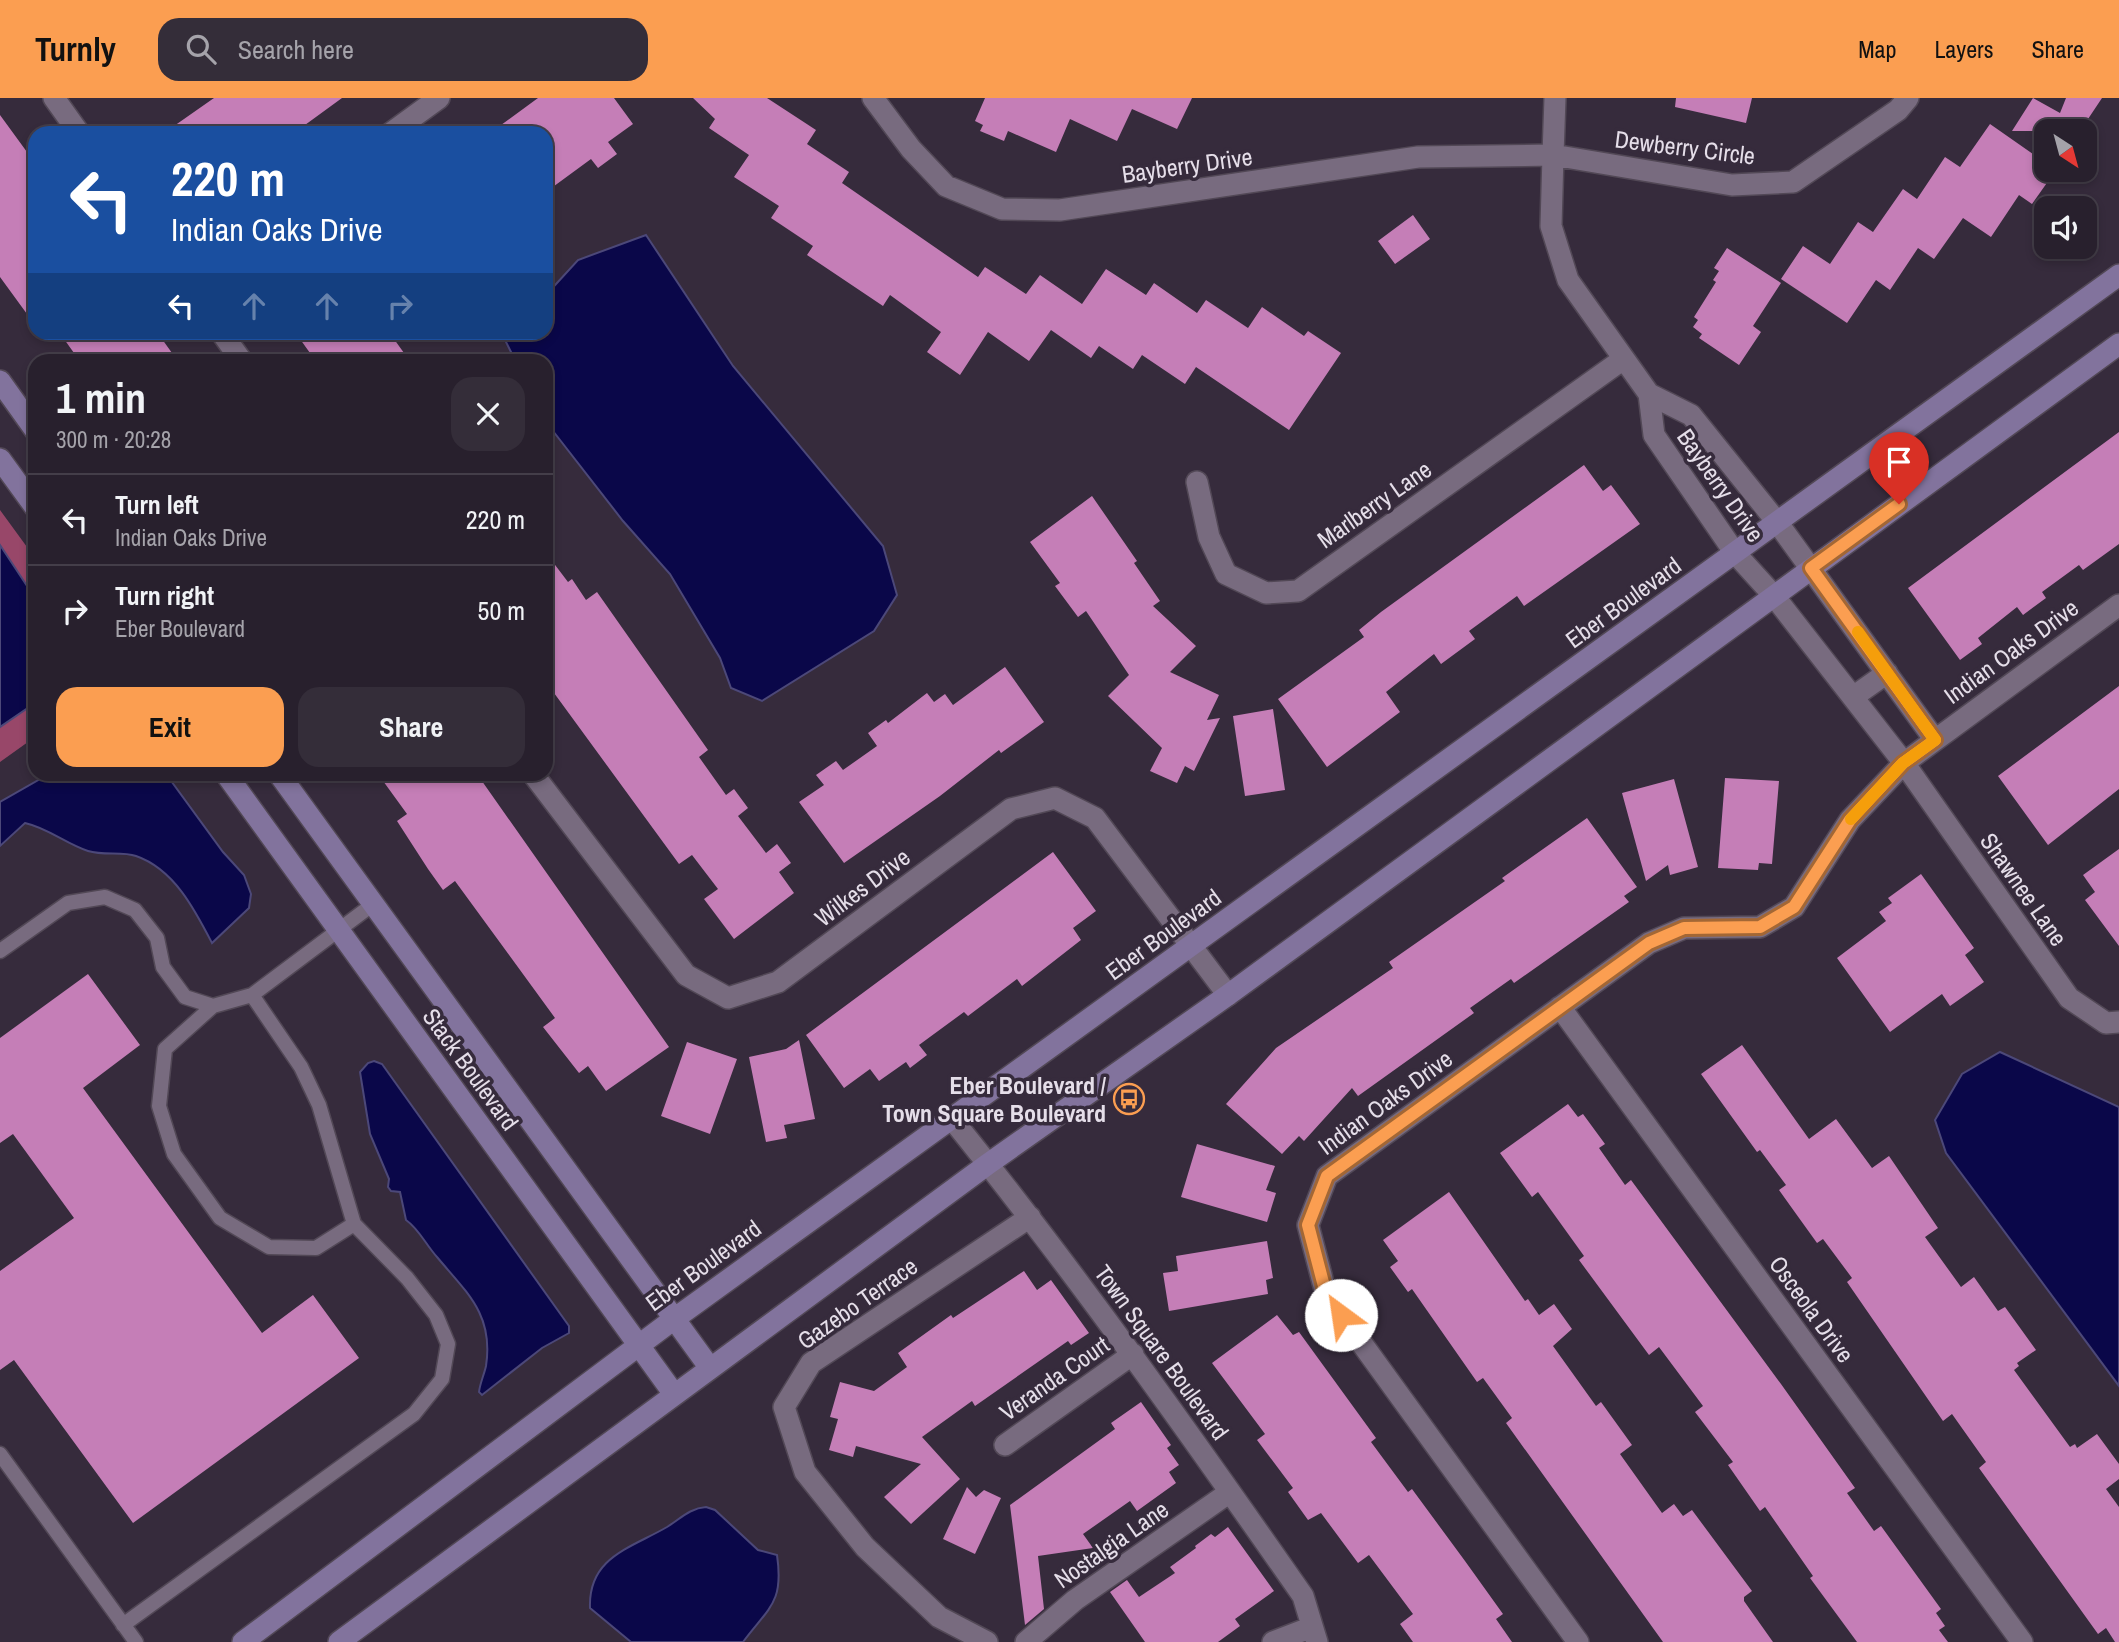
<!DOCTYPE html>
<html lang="en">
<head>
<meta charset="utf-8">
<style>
  body { margin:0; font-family:"Archivo Narrow",sans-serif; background:#342d39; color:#f1f3f6; height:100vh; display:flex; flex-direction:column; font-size:26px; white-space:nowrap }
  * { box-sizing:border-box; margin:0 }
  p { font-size:23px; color:#a5a3aa }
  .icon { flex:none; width:38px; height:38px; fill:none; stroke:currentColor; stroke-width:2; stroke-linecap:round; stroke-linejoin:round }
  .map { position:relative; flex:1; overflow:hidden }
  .panel { position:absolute; left:28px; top:256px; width:525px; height:427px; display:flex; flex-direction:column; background:#28202d; border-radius:21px; box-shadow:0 4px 10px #0003,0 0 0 2px #443e49 }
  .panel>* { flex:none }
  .top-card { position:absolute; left:28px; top:28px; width:525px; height:214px; border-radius:21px; box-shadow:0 4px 10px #0003,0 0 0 2px #443e49; background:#1a4fa0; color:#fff; overflow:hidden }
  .needle { width:46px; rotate:144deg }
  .tools { position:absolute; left:2034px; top:21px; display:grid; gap:14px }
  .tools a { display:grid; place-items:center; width:63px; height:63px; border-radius:14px; background:#28202d; box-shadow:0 4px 10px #0003,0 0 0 2px #443e49; font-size:35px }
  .pin { position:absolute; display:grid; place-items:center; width:60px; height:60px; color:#fff; margin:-72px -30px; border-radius:50% 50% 50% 0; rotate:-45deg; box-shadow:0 0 7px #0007 }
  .pin .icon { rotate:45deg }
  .me { position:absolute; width:77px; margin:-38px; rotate:329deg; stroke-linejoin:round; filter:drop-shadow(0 0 5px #0008) }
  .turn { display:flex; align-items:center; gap:24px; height:147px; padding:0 28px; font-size:32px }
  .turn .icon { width:91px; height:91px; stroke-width:2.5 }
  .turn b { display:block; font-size:49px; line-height:60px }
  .lanes { display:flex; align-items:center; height:66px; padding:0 28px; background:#0003; justify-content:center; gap:35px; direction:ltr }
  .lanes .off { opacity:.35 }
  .round { display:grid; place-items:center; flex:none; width:74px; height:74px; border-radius:21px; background:#342d39 }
  .head { display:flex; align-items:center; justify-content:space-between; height:119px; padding:0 28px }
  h1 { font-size:42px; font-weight:700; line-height:52px }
  .cta { display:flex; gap:14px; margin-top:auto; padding:14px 28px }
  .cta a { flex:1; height:80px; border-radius:21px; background:#fb9e51; color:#111; font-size:28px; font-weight:700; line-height:80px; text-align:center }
  .cta a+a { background:#342d39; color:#f1f3f6 }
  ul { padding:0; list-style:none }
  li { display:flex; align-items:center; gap:21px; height:91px; padding:0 28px; border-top:2px solid #443e49 }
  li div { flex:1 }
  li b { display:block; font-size:26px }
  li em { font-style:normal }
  header { display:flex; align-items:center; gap:42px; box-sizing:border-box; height:98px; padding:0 35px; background:#fb9e51; color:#111 }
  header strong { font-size:33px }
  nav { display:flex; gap:38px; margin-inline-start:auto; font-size:24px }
  .search { width:490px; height:63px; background:#342d39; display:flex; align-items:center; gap:18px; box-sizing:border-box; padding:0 24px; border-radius:21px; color:#a5a3aa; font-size:26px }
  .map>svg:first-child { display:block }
  .forest { fill:#984769 }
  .water { fill:#0a0749; stroke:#4c4879; stroke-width:2 }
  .building { fill:#c57eb7 }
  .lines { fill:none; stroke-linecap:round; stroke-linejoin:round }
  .lane-casing { stroke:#524856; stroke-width:17 }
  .street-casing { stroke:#524856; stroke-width:24 }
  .secondary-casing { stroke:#524856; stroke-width:24 }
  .lane { stroke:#786b7f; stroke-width:14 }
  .street { stroke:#786b7f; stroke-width:21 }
  .secondary { stroke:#82739d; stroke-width:21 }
  .route-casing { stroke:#a36735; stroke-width:18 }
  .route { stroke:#fb9e51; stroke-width:12 }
  .slow { stroke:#f59e0b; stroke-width:12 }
  .labels { text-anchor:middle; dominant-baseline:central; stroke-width:7; stroke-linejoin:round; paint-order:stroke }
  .street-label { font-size:24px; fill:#e5dee9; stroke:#362b3c }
  .poi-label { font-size:24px; font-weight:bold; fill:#e5dee9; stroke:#362b3c; text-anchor:end }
</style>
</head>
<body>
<header>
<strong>Turnly</strong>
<div class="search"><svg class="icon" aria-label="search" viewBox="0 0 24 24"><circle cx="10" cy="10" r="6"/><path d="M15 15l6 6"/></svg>Search here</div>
<nav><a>Map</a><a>Layers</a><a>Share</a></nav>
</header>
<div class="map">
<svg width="2119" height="1544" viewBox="0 0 2119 1544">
  <rect width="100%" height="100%" fill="#362b3c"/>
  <path class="forest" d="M0,412L35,460V500L0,447Z
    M35,605V639L0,664V629Z"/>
  <path class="water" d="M646,137L733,268L883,448L897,497L874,533L762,603L731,590L720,560L670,476L623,423L546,324V262H515L505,242L512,235L546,234V197L578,162Z
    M0,447L35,500V605L0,629Z
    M49,676H166L223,754L244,777L251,796L249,810L212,845C195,812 174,771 136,758C122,753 104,758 88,753C66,746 48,730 25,725L0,748V704Z
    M2000,954L2119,1009V1288L1946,1055L1935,1022L1962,976Z
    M374,963L382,966L569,1228V1235L542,1250L482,1297L479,1294C480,1285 484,1277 486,1268C494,1216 466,1194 437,1159C426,1147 419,1131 406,1122L400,1094L391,1093L388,1089L389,1081L370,1036L360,974L368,965Z
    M706,1409L715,1412L758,1452L777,1457C784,1505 769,1509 743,1544H631L590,1510C588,1459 631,1450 667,1429C680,1421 690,1410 706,1409Z"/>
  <path class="building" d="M214,0H342L294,35H164Z
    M538,0H614L633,26L608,44L617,56L598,70L591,61L546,94V35H490Z
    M693,0H767L816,32L807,46L849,74L842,85L978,179L985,169L1026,196L1040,177L1082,206L1106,171L1146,197L1154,185L1197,215L1206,202L1248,230L1262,209L1304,238L1308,233L1341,255L1289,332L1196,269L1185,286L1142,257L1133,271L1099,248L1091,260L1051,232L1029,263L988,234L960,277L927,254L941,234L890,197L883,208L807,157L813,148L771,120L779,108L734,79L749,57L709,30L715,21Z
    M985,0H1192L1177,31L1132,11L1117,43L1070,21L1056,54L1008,33L1004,43L980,33L983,27L975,23Z
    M1676,0H1752L1746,25L1675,9Z
    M2033,0L2060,15L2066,0H2102L2082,30L2087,33H2012Z
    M0,17L35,65V227L0,179Z
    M1990,26L2046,65V72H2056L2032,106L2019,97L1991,139L1963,120L1934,161L1918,150L1890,192L1876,182L1847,225L1781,181L1803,148L1830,166L1858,124L1873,134L1903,91L1917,101L1945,59L1960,69Z
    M1413,117L1430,141L1395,166L1378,143Z
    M1727,150L1781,185L1753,228L1761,234L1739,267L1699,240L1702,236L1693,229L1698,222L1694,219L1716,184L1713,182L1719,173L1714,170Z
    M59,234H157L177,262H79Z
    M295,234H389L409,262H315Z
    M2119,334V446L2083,472L2079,467L2042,494L2046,500L2023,517L2017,509L1978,540L1982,546L1960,562L1908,490Z
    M1584,367L1603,393L1611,387L1640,426L1524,508L1517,498L1469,533L1475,541L1441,566L1434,556L1386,594L1400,614L1327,669L1278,601L1364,539L1359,532L1381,514Z
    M1092,398L1137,463L1134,465L1160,503L1153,508L1196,548L1170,574L1219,597L1207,622L1220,620L1194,673L1185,668L1177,685L1150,673L1162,650L1108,598L1129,577L1086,513L1078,519L1055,488L1060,485L1030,444Z
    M546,455L568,484L572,481L586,502L597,494L708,652L699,659L726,697L734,691L748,710L738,718L766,755L777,746L791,765L779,774L794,795L734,841L704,801L718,791L692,757L679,766L546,584Z
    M1005,569L1044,624L1001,655L999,652L940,698L844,765L799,704L824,687L816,677L836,663L843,672L877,648L868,635L886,622L888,625L927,595L934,604L945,596L953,607Z
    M2119,588V691L2048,747L1998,678Z
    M1273,611L1285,692L1245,698L1233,618Z
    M378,676H477L669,949L606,993L588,968L579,975L543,929L555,920L455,783L443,792L428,771L397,723L407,716Z
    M1725,680L1779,683L1772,766L1759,765L1758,772L1718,770Z
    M1674,681L1698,769L1670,777L1668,767L1646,783L1622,695Z
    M1587,720L1637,789L1624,798L1629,804L1514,885L1511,881L1470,910L1474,915L1358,998L1352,990L1304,1043L1299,1038L1282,1056L1226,1006L1276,950L1393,870L1389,864L1505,783L1502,780Z
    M2119,751V848L2085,802L2095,794L2083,777Z
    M1053,754L1096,813L1073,830L1081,842L1022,888L1017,881L968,918L964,914L919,947L927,957L910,970L906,964L879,983L870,971L844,990L806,937Z
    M1921,776L1974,850L1965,857L1984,884L1950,908L1942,896L1890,934L1837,860L1886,823L1879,814L1892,805L1888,800Z
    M88,876L140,947L83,990L262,1235L313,1197L359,1260L133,1425L14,1262L0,1272V1173L74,1120L13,1036L0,1045V940Z
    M799,942L815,1021L784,1027L787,1040L766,1044L749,959L786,951Z
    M687,944L737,961L710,1036L661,1018Z
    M1742,947L1809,1041L1836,1021L1872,1070L1889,1058L1938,1130L1925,1139L1961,1189L1974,1179L1998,1213L2005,1209L2036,1252L2017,1265L2019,1268L2014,1272L2070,1349L2075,1346L2077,1350L2097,1336L2119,1366V1381L2106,1391L2119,1409V1544H2115L2106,1530L2098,1536L1979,1370L1986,1364L1952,1316L1943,1323L1847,1184L1852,1180L1823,1141L1817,1145L1794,1113L1779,1092L1786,1087L1760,1052L1757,1054L1701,976Z
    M1568,1006L1578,1019L1583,1016L1605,1046L1599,1050L1625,1087L1631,1082L1781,1286L1855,1390L1847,1395L1874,1433L1881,1428L1941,1511L1936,1515L1945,1528L1939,1532L1948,1544H1857L1810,1480L1813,1478L1765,1409L1760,1413L1728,1367L1733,1364L1695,1314L1703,1308L1659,1249L1649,1257L1579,1162L1584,1158L1538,1094L1532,1099L1500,1055Z
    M1197,1046L1275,1068L1266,1092L1276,1095L1267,1124L1181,1099Z
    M1449,1094L1525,1203L1528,1201L1539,1217L1554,1206L1572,1231L1553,1248L1596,1308L1601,1304L1632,1347L1620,1356L1662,1415L1674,1406L1683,1418L1692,1412L1752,1493L1744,1499V1503L1773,1544H1663L1506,1325L1512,1320L1483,1280L1477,1284L1412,1191L1408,1194L1390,1169L1398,1163L1383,1142Z
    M1267,1143L1273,1180L1266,1182L1268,1196L1169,1213L1163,1175L1178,1173L1176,1158Z
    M1024,1173L1037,1192L1051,1182L1089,1235L1071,1247L1068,1243L975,1308L972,1303L922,1339L960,1381L911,1426L884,1399L921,1366L856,1348L853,1359L829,1352L838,1321L830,1319L840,1284L874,1293L907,1269L898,1255L951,1217L953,1220Z
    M1277,1217L1293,1237L1299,1234L1376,1340L1371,1344L1408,1394L1412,1391L1465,1463L1503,1516L1496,1521L1512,1544H1413L1400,1526L1413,1516L1369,1457L1358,1465L1321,1415L1308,1422L1288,1394L1293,1390L1257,1342L1265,1336L1212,1265Z
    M1141,1304L1171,1347L1167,1350L1179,1367L1169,1374L1176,1385L1137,1413L1130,1403L1083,1436L1093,1450L1038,1458L1044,1511L1025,1527L1010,1407L1115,1331L1111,1325Z
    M967,1389L976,1399L984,1392L1001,1400L975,1456L943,1441Z
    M1228,1429L1274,1493L1235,1521L1240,1528L1218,1544H1145L1110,1494L1127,1482L1139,1499L1175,1475L1170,1469L1196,1450L1195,1448L1211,1436L1215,1439Z"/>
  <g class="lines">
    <g class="lane-casing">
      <path id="lane" d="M0,853L68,805L105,799L135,812L157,840L163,869L185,899L213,908L252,897L372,807
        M213,908L165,951L159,1008L174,1056L220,1120L269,1149L316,1150L354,1126
        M0,1356L136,1544
        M123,1527L414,1316L442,1281L448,1246L436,1217L407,1180L354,1126L319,1007L301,969L252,897"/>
    </g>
    <g class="street-casing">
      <path id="street" d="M54,0L79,35
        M873,0L911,51L946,88L1002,111L1060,112L1418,59L1553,57L1555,0
        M1908,0L1898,12L1793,84L1732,87L1553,57L1551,128L1568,182L1649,296L1691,317L1777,424L1935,642
        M391,35L439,0
        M221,234L241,262
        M1649,296L1654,337L1735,455L1774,498L1904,665L2069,900L2106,925L2119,924
        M1197,384L1209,439L1226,476L1266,495L1298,493L1622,262
        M1853,599L1887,575
        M533,676L686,877L728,900L778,884L1011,711L1055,700L1095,720L1228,897
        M1560,909L2022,1544
        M952,1021C1076,1175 1190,1336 1303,1498L1317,1544
        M1005,1347L1133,1256
        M987,1544L939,1519L865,1449L805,1374L784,1309L811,1265L1030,1119
        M1026,1544L1075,1502L1230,1394
        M1273,1544L1312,1529
        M1578,1544L1326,1196L1308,1127L1327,1078L1649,845L1684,830L1760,829L1794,809L1850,722L1904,665L2119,507"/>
    </g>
    <g class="secondary-casing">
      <path id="secondary" d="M0,283L35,332
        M0,361L35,409
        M226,676L674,1296
        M279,676L710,1270
        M243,1544L674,1221L2119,177
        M339,1544L988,1066L1228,897L2119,246"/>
    </g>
    <use href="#lane" class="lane"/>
    <use href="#street" class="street"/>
    <use href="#secondary" class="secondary"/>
  </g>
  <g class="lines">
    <g class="route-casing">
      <path id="route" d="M1341,1217L1326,1196L1308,1127L1327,1078L1649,845L1684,830L1760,829L1794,809L1850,722L1903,665L1935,642L1811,470L1899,406"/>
    </g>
    <use href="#route" class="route"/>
    <path class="slow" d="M1851,721L1903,665L1935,642L1858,534"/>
  </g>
  <defs>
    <g id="bus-ring" transform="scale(1.575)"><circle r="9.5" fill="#362b3c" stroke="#fb9e51" stroke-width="1.5"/><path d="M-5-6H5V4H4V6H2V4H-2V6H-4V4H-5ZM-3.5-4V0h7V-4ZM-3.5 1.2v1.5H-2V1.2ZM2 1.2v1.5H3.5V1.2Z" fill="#fb9e51"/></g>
  </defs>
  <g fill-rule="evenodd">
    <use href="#bus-ring" x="1129" y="1001"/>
  </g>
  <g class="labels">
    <g class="street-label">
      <text transform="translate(1685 49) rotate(7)">Dewberry Circle</text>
      <text transform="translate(1187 67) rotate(-8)">Bayberry Drive</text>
      <text transform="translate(1721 387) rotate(55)">Bayberry Drive</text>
      <text transform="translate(1374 406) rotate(-35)">Marlberry Lane</text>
      <text transform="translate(1623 504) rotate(-36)">Eber Boulevard</text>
      <text transform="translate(2011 553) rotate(-36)">Indian Oaks Drive</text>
      <text transform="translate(862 789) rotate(-37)">Wilkes Drive</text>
      <text transform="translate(2024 791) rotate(55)">Shawnee Lane</text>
      <text transform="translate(1163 836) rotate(-36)">Eber Boulevard</text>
      <text transform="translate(471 971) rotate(54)">Stack Boulevard</text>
      <text transform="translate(1385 1004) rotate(-36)">Indian Oaks Drive</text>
      <text transform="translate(703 1167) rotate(-36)">Eber Boulevard</text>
      <text transform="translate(857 1205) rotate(-35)">Gazebo Terrace</text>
      <text transform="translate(1812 1211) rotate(54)">Osceola Drive</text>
      <text transform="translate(1162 1254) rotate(54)">Town Square Boulevard</text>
      <text transform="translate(1054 1280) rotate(-35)">Veranda Court</text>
      <text transform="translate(1111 1446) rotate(-35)">Nostalgia Lane</text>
    </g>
    <g class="poi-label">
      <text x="1106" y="987">Eber Boulevard /<tspan x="1106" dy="28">Town Square Boulevard</tspan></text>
    </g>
  </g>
</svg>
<div class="tools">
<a><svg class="needle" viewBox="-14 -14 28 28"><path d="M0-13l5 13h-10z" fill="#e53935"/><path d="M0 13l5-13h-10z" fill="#a5a3aa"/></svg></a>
<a><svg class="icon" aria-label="sound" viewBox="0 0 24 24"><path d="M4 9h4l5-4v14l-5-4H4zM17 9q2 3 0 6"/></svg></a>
</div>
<div class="pin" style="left:1899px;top:406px;background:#d93025"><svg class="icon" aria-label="arrive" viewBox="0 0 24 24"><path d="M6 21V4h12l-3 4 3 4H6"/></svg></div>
<svg class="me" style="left:1341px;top:1217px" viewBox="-20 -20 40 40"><circle r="19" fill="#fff"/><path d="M0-13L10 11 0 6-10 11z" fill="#fb9e51"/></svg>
<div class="top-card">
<div class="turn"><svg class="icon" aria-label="left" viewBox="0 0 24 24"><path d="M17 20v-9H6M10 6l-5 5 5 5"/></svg><div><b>220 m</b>Indian Oaks Drive</div></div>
<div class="lanes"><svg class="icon" aria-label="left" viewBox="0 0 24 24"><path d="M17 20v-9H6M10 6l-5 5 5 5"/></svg><svg class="icon off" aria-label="ahead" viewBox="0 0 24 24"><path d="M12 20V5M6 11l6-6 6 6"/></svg><svg class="icon off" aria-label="ahead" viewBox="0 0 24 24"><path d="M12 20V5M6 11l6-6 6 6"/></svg><svg class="icon off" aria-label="right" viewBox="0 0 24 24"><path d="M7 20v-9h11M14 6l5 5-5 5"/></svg></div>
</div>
<section class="panel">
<div class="head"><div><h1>1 min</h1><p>300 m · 20:28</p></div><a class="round"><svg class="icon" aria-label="close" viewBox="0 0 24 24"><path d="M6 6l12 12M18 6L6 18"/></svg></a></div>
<ul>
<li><svg class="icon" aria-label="left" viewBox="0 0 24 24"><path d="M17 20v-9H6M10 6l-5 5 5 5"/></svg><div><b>Turn left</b><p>Indian Oaks Drive</p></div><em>220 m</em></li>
<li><svg class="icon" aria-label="right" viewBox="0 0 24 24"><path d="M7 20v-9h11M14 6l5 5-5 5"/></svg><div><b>Turn right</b><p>Eber Boulevard</p></div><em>50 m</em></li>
</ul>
<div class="cta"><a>Exit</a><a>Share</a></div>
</section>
</div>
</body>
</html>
